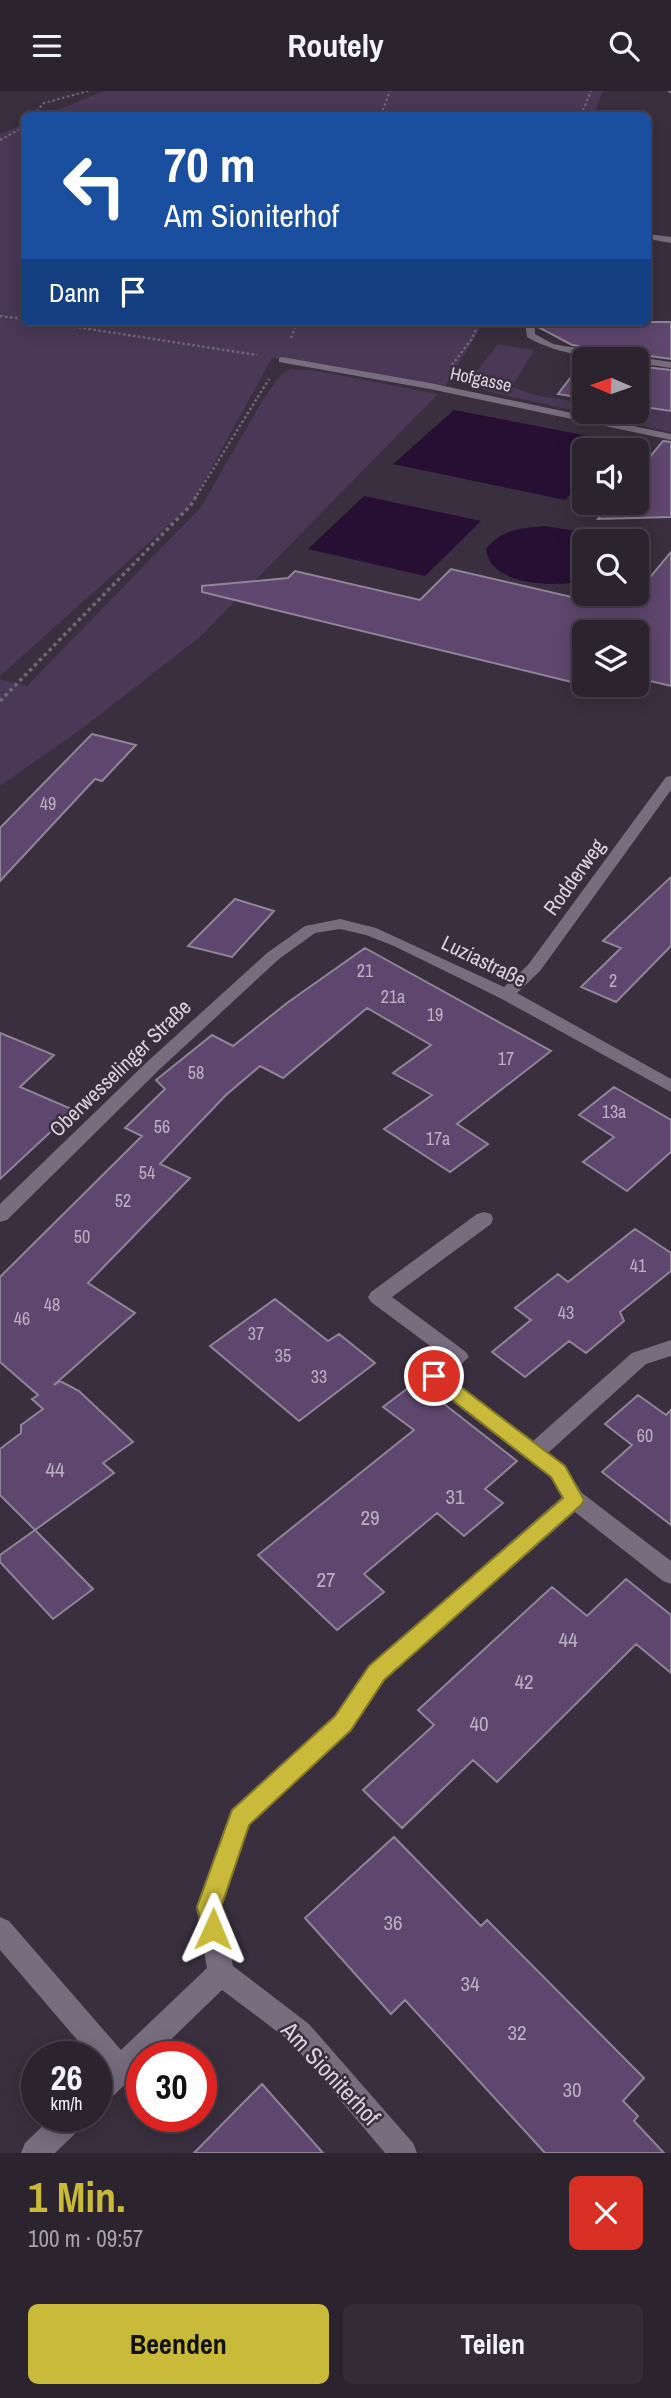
<!DOCTYPE html>
<html lang="de">
<head>
<meta charset="utf-8">
<style>
  body { margin:0; font-family:"Archivo Narrow",sans-serif; background:#332b36; color:#f1f3f6; height:100vh; display:flex; flex-direction:column; font-size:26px; white-space:nowrap }
  * { box-sizing:border-box; margin:0 }
  p { font-size:23px; color:#a6a4aa }
  .icon { flex:none; width:38px; height:38px; fill:none; stroke:currentColor; stroke-width:2; stroke-linecap:round; stroke-linejoin:round }
  .map { position:relative; height:2062px; overflow:hidden }
  .panel { display:flex; flex-direction:column; background:#2b232e; flex:1 }
  .panel>* { flex:none }
  .hud { position:absolute; left:21px; top:21px; width:630px; height:214px; border-radius:10px; box-shadow:0 4px 18px #0003,0 0 0 2px #47404a; background:#1a4fa0; color:#fff; overflow:hidden }
  .needle { width:46px; rotate:272deg }
  .buttons { position:absolute; left:572px; top:256px; display:grid; gap:14px }
  .buttons a { display:grid; place-items:center; width:77px; height:77px; border-radius:10px; background:#2b232e; box-shadow:0 4px 18px #0003,0 0 0 2px #47404a; font-size:35px }
  .speed { position:absolute; left:21px; top:1950px; display:flex; gap:14px; font-size:35px; font-weight:700; text-align:center }
  .speed>* { display:grid; place-content:center; width:91px; height:91px; border-radius:50%; background:#2b232e; box-shadow:0 4px 18px #0003,0 0 0 2px #47404a; line-height:1 }
  .speed small { font-size:18px; font-weight:400 }
  .speed .limit { border:10px solid #d22; background:#fff; color:#111 }
  .pin { position:absolute; display:grid; place-items:center; width:60px; height:60px; color:#fff; margin:-30px; border:4px solid #fff; border-radius:50%; box-shadow:0 2px 7px #0007 }
  .me { position:absolute; width:77px; margin:-38px; rotate:1deg; stroke-linejoin:round; filter:drop-shadow(0 0 5px #0008) }
  .turn { display:flex; align-items:center; gap:24px; height:147px; padding:0 28px; font-size:32px }
  .turn .icon { width:91px; height:91px; stroke-width:2.5 }
  .turn b { display:block; font-size:49px; line-height:60px }
  .then { display:flex; align-items:center; height:66px; padding:0 28px; background:#0003; gap:14px; font-size:26px }
  .round { display:grid; place-items:center; flex:none; width:74px; height:74px; border-radius:10px; background:#332b36 }
  .head { display:flex; align-items:center; justify-content:space-between; height:119px; padding:0 28px }
  h1 { font-size:42px; font-weight:700; line-height:52px; color:#caba3a }
  .button { display:flex; gap:14px; margin-top:auto; padding:14px 28px }
  .button a { flex:1; height:80px; border-radius:10px; background:#caba3a; color:#111; font-size:28px; font-weight:700; line-height:80px; text-align:center }
  .button a+a { background:#332b36; color:#f1f3f6 }
  header { display:flex; justify-content:space-between; align-items:center; height:91px; padding:0 28px; background:#2b232e; font-size:32px; font-weight:700 }
  .map>svg:first-child { display:block }
  .green { fill:#4a3856 }
  .water { fill:#260f33 }
  .building { fill:#5f466e; stroke:#8f8596; stroke-width:2 }
  .lines { fill:none; stroke-linecap:round; stroke-linejoin:round }
  .path-far2 { stroke:#716876; stroke-width:2; stroke-dasharray:2.5 2.5; stroke-linecap:butt }
  .path-far1 { stroke:#716876; stroke-width:2.5; stroke-dasharray:2.5 2.5; stroke-linecap:butt }
  .path { stroke:#716876; stroke-width:3.5; stroke-dasharray:3.5 3.5; stroke-linecap:butt }
  .minor { fill:#786c7f; fill-rule:evenodd }
  .route { fill:#caba3a; stroke:#837926; stroke-width:2 }
  .labels { text-anchor:middle; dominant-baseline:central; stroke-width:5; stroke-linejoin:round; paint-order:stroke }
  .far-street-label { font-size:18px; fill:#d9d3dd; stroke:#392f3e }
  .number-label { font-size:18px; fill:#bab0c1 }
  .street-label { font-size:21px; fill:#d9d3dd; stroke:#392f3e }
  .near-number-label { font-size:21px; fill:#bab0c1 }
  .near-street-label { font-size:24px; fill:#d9d3dd; stroke:#392f3e }
</style>
</head>
<body>
<header><svg class="icon" aria-label="menu" viewBox="0 0 24 24"><path d="M4 6h16M4 12h16M4 18h16"/></svg>Routely<svg class="icon" aria-label="search" viewBox="0 0 24 24"><circle cx="10" cy="10" r="6"/><path d="M15 15l6 6"/></svg></header>
<div class="map">
<svg width="671" height="2062" viewBox="0 0 671 2062">
  <rect width="100%" height="100%" fill="#392f3e"/>
  <path class="green" d="M104,0H603L593,24H45Z
    M24,33V231H484L445,296L272,267L191,414L0,585V43Z
    M498,253L534,259L512,296L539,305L584,312V320H637V309L671,314V341L486,300L468,291Z
    M291,278L318,280L438,303L200,546L80,639L0,695V588L27,595L201,416L262,310L280,285Z"/>
  <path class="water" d="M454,319L619,351L612,359H584V388L565,409L393,373Z
    M364,405L481,430L425,485L308,458Z
    M544,435L583,441L601,450H584V490C557,496 490,496 486,458C500,439 521,437 544,435Z"/>
  <path class="building" d="M538,231H671V268L572,254L538,236Z
    M584,269V307L558,303Z
    M637,275L671,279V320L637,315Z
    M663,350L671,351V426L598,428L612,411H637V381Z
    M671,461V595L637,587V541H584V594L202,501V495L288,487L295,480L420,509L451,478L593,511L599,504L627,510L637,502Z
    M92,643L136,654L102,690L95,688L0,790V737Z
    M671,786V855L616,911L581,896L621,857L603,850Z
    M235,808L274,820L232,866L188,855Z
    M365,857L551,960L457,1033L488,1053L450,1081L384,1038L432,1004L393,982L431,954L367,917L283,987L260,975L226,1004L160,1073L190,1087L88,1192L135,1222L54,1294L60,1290L79,1300L133,1351L103,1372L114,1382L35,1439L0,1404V1358L21,1342V1334L43,1318L32,1308L38,1304L0,1271V1186L142,1045L125,1037L165,998L156,989L212,944L233,955L287,912Z
    M0,942L54,964L20,996L74,1019L0,1088Z
    M614,996L671,1029V1061L627,1100L583,1071L614,1046L579,1024Z
    M635,1138L671,1162V1180L620,1221L624,1230L586,1262L569,1250L525,1286L492,1261L531,1229L515,1217L558,1183L568,1191Z
    M275,1208L328,1250L339,1243L375,1272L299,1330L210,1255Z
    M416,1291L517,1370L485,1398L503,1412L464,1445L437,1422L364,1483L384,1501L337,1539L258,1464L414,1339L383,1316Z
    M638,1304L666,1324L671,1319V1434L602,1381L632,1354L605,1333Z
    M35,1439L93,1498L53,1528L0,1471V1464Z
    M626,1488L671,1524V1582L636,1553L497,1691L473,1669L402,1737L363,1699L434,1634L418,1619L552,1496L587,1525Z
    M394,1746L481,1835L487,1829L644,1987L623,2010L638,2025L634,2030L664,2062H545L405,1909L391,1923L305,1827Z
    M262,1993L323,2062H194L241,2014Z"/>
  <g class="lines">
    <path class="path-far2" d="M33,24L44,12L88,0
      M381,24L390,0
      M581,24L591,0
      M0,49L24,36"/>
    <path class="path-far1" d="M0,225L24,228
      M44,231L257,264
      M291,247L297,231
      M452,274L471,249L480,231
      M197,404L269,288"/>
    <path class="path" d="M0,610L191,414L198,402"/>
    <path class="minor" d="M667,0H671V3Z
      M648,143L671,146V152L648,148Z
      M525,231H535V243L553,253L564,255L671,271V277L637,272V268C599,268 560,265 527,246Z
      M282,266L430,292L671,343V349L430,298L279,271V267Z
      M671,685V699L540,880L517,902L671,988V1001L500,907L394,855L366,844L340,838L315,842L279,868L160,978L7,1129L0,1131V1113L148,970L267,862L305,835L340,828L376,837L504,896L528,874L666,686Z
      M484,1121L491,1123L493,1128L491,1133L392,1206L466,1261L469,1266L448,1285L533,1350L632,1262L671,1249V1265L646,1273L548,1362L565,1375L582,1402L671,1470V1493L663,1490L575,1421L385,1589L351,1640L250,1734L222,1816L233,1875L309,1933L413,2052L417,2062H385L291,1951L222,1899L154,1965H142V1977L106,2012L96,2016V1983L101,1978L96,1972V1965H91L0,1859V1826L9,1830L121,1959L207,1877L196,1816L231,1719L335,1624L369,1575L562,1406L551,1387L427,1291L424,1285L427,1279L445,1266L371,1211L368,1206L371,1201L477,1123Z
      M53,2025H87L83,2035L55,2062H21L25,2052Z"/>
  </g>
  <path class="route" d="M434,1278L440,1280L565,1375L584,1409L581,1414L384,1589L351,1639L249,1734L221,1816L225,1838L221,1846L213,1849L205,1846L197,1816L232,1719L335,1625L369,1575L563,1407L551,1386L428,1290L425,1285L428,1280Z"/>
  <g class="labels">
    <g class="far-street-label">
      <text transform="translate(481 288) rotate(12)">Hofgasse</text>
    </g>
    <g class="number-label">
      <text x="48" y="712">49</text>
      <text x="365" y="879">21</text>
      <text x="613" y="889">2</text>
      <text x="393" y="905">21a</text>
      <text x="435" y="923">19</text>
      <text x="506" y="967">17</text>
      <text x="196" y="981">58</text>
      <text x="614" y="1020">13a</text>
      <text x="162" y="1035">56</text>
      <text x="438" y="1047">17a</text>
      <text x="147" y="1081">54</text>
      <text x="123" y="1109">52</text>
      <text x="82" y="1145">50</text>
      <text x="638" y="1174">41</text>
      <text x="52" y="1213">48</text>
      <text x="566" y="1221">43</text>
      <text x="22" y="1227">46</text>
      <text x="256" y="1242">37</text>
      <text x="283" y="1264">35</text>
      <text x="319" y="1285">33</text>
      <text x="645" y="1344">60</text>
    </g>
    <g class="street-label">
      <text transform="translate(574 786) rotate(-54)">Rodderweg</text>
      <text transform="translate(484 870) rotate(26)">Luziastraße</text>
      <text transform="translate(120 977) rotate(-44)">Oberwesselinger Straße</text>
    </g>
    <g class="near-number-label">
      <text x="55" y="1378">44</text>
      <text x="455" y="1405">31</text>
      <text x="370" y="1426">29</text>
      <text x="326" y="1488">27</text>
      <text x="568" y="1548">44</text>
      <text x="524" y="1590">42</text>
      <text x="479" y="1632">40</text>
      <text x="393" y="1831">36</text>
      <text x="470" y="1892">34</text>
      <text x="517" y="1941">32</text>
      <text x="572" y="1998">30</text>
    </g>
    <g class="near-street-label">
      <text transform="translate(331 1982) rotate(47)">Am Sioniterhof</text>
    </g>
  </g>
</svg>
<div class="buttons">
<a><svg class="needle" viewBox="-14 -14 28 28"><path d="M0-13l5 13h-10z" fill="#e53935"/><path d="M0 13l5-13h-10z" fill="#a6a4aa"/></svg></a>
<a><svg class="icon" aria-label="sound" viewBox="0 0 24 24"><path d="M4 9h4l5-4v14l-5-4H4zM17 9q2 3 0 6"/></svg></a>
<a><svg class="icon" aria-label="search" viewBox="0 0 24 24"><circle cx="10" cy="10" r="6"/><path d="M15 15l6 6"/></svg></a>
<a><svg class="icon" aria-label="layers" viewBox="0 0 24 24"><path d="M12 4l9 5-9 5-9-5zM3 14l9 5 9-5"/></svg></a>
</div>
<div class="speed"><div>26<small>km/h</small></div><div class="limit">30</div></div>
<div class="pin" style="left:434px;top:1285px;background:#d93025"><svg class="icon" aria-label="arrive" viewBox="0 0 24 24"><path d="M6 21V4h12l-3 4 3 4H6"/></svg></div>
<svg class="me" style="left:213px;top:1838px" viewBox="-20 -20 40 40"><path d="M0-17L14 15 0 8-14 15z" fill="#caba3a" stroke="#fff" stroke-width="4"/></svg>
<div class="hud">
<div class="turn"><svg class="icon" aria-label="left" viewBox="0 0 24 24"><path d="M17 20v-9H6M10 6l-5 5 5 5"/></svg><div><b>70 m</b>Am Sioniterhof</div></div>
<div class="then">Dann<svg class="icon" aria-label="arrive" viewBox="0 0 24 24"><path d="M6 21V4h12l-3 4 3 4H6"/></svg></div>
</div>
</div>
<section class="panel">
<div class="head"><div><h1>1 Min.</h1><p>100 m · 09:57</p></div><a class="round" style="background:#d93025;color:#fff"><svg class="icon" aria-label="close" viewBox="0 0 24 24"><path d="M6 6l12 12M18 6L6 18"/></svg></a></div>
<div class="button"><a>Beenden</a><a>Teilen</a></div>
</section>
</body>
</html>
